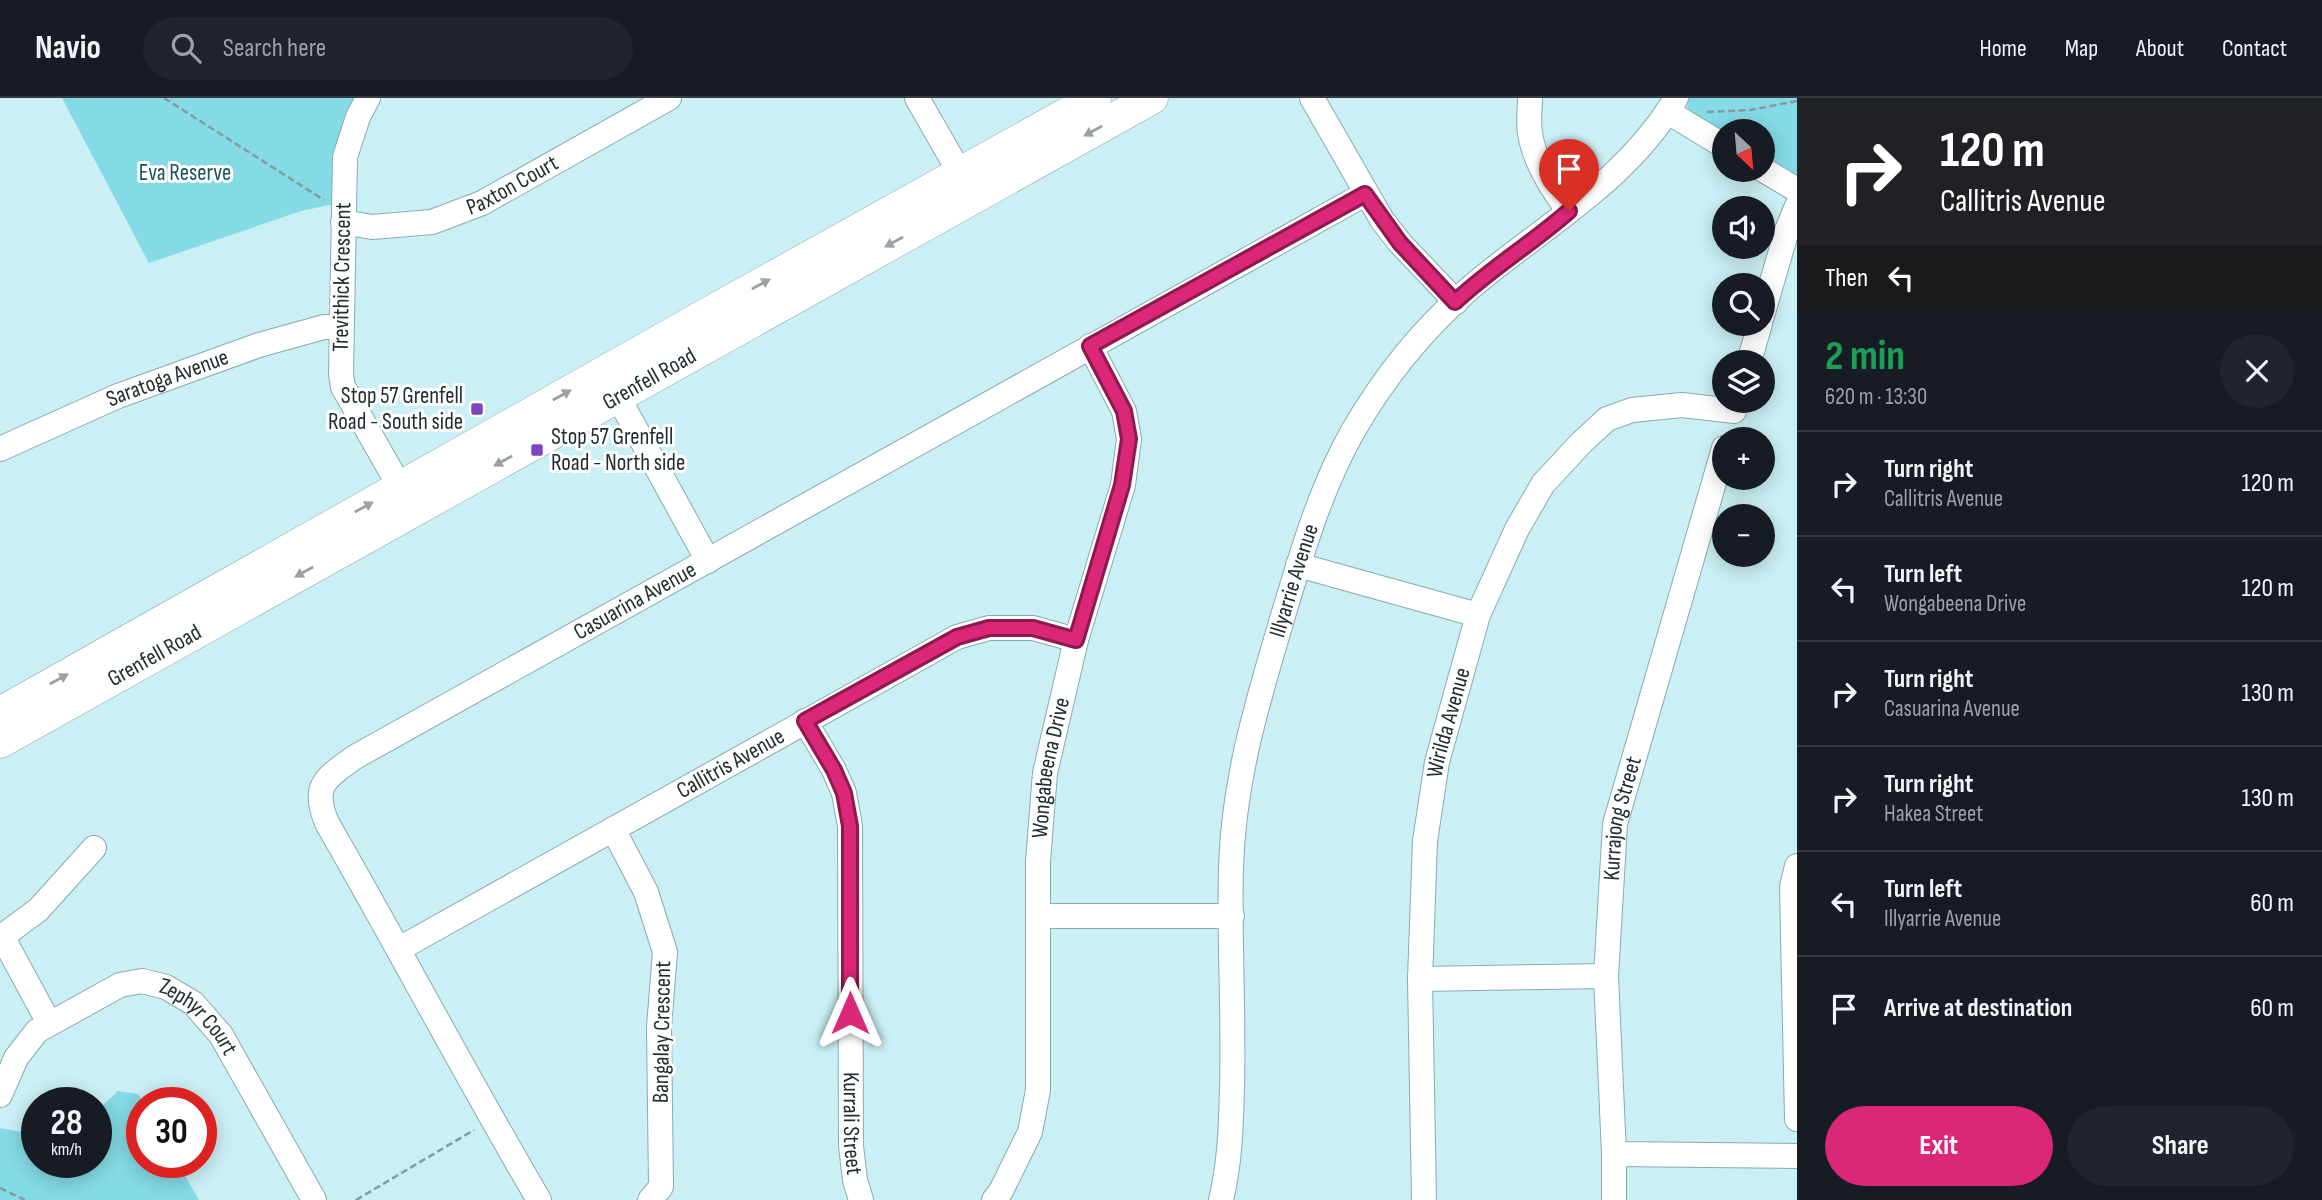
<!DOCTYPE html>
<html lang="en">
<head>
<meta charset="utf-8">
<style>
  body { margin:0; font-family:"Sofia Sans Condensed",sans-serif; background:#20242c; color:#f1f3f6; height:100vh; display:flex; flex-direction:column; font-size:26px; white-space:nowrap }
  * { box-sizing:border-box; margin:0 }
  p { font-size:23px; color:#9ea1a6 }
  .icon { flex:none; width:38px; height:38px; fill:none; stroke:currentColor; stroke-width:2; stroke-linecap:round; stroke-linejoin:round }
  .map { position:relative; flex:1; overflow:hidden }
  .sheet { display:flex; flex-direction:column; background:#171b24; width:525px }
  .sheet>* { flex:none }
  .hud { background:#202124; color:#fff; overflow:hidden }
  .needle { width:46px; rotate:154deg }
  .buttons { position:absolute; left:1712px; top:21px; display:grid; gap:14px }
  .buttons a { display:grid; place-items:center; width:63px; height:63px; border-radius:50%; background:#171b24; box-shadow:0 4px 18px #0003; font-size:35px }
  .speed { position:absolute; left:21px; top:989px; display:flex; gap:14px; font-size:35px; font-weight:700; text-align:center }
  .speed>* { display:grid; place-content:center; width:91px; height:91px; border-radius:50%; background:#171b24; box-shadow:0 4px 18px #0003; line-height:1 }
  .speed small { font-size:18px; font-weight:400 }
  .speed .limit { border:10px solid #d22; background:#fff; color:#111 }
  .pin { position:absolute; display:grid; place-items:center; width:60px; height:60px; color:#fff; margin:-72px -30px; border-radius:50% 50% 50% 0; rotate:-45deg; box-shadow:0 0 7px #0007 }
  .pin .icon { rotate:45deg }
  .me { position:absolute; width:77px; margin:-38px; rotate:0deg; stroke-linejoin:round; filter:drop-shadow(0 0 5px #0008) }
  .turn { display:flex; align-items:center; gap:24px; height:147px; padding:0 28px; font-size:32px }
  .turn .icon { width:91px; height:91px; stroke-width:2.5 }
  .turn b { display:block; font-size:49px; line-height:60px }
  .then { display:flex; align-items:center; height:66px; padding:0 28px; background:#0003; gap:14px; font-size:26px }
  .round { display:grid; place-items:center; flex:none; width:74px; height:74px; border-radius:37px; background:#20242c }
  .headline { display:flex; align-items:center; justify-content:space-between; height:119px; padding:0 28px }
  h1 { font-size:42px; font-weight:700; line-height:52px; color:#1e9e55 }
  .button { display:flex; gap:14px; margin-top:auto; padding:14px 28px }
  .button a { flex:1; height:80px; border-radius:42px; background:#db2777; color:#fff; font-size:28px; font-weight:700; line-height:80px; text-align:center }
  .button a+a { background:#20242c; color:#f1f3f6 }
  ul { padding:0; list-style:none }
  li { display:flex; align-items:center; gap:21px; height:105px; padding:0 28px; border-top:2px solid #363941 }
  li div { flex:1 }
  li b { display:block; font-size:26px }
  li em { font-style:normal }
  header { display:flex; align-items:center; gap:42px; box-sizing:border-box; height:98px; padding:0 35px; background:#171b24; border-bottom:2px solid #363941 }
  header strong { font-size:33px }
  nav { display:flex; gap:38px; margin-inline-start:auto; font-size:24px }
  .search { width:490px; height:63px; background:#20242c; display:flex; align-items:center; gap:18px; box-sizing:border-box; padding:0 24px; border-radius:38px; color:#9ea1a6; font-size:26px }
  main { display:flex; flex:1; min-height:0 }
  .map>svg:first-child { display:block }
  .green { fill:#84dae5 }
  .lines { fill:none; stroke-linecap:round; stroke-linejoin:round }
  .minor-casing { stroke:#88abb0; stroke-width:26 }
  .major-casing { stroke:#88abb0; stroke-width:33 }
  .path { stroke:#829da1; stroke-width:2.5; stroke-dasharray:7 3.5; stroke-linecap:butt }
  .minor { stroke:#fff; stroke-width:24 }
  .major { stroke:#fff; stroke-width:32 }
  .oneway { fill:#9ba1a2 }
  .route-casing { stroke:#8e194d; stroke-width:18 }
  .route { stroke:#db2777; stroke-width:12 }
  .poi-dot { fill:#7a46be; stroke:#fff; stroke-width:2.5 }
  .labels { text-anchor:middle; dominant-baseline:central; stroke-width:6; stroke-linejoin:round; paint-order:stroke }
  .park-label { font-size:23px; fill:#17535a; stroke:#fff }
  .street-label { font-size:23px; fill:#202e30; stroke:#fff }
  .poi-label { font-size:23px; fill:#202e30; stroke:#fff; text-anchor:end }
</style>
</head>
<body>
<header>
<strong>Navio</strong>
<div class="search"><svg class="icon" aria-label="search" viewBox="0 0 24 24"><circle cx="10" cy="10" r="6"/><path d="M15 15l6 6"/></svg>Search here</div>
<nav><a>Home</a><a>Map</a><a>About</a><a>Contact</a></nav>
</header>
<main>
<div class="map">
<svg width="1797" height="1102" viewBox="0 0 1797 1102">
  <rect width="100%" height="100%" fill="#caeff4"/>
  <path class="green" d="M62,0H356L334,106L301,113L149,165Z
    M1689,0H1797V80L1762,62V33H1724V41L1690,20L1687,9Z
    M118,993L138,996L143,1004L142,1064H177L199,1102H0V1030L37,1037V1064H96V1014Z"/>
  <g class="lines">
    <g class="minor-casing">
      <g id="minor">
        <path d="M368,0L358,19L345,59L341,276L343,289L400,389"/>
        <path d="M917,0L960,75"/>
        <path d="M1312,0L1382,122L1400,145L1456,204"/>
        <path d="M1530,1C1530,12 1528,24 1530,35C1534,63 1552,91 1569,113"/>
        <path d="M1668,14L1724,48"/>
        <path d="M1762,71L1797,92"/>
        <path id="s1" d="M343,124L372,129L432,124L482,105L669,0"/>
        <path d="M1762,218L1787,132L1797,108"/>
        <path d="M1749,264L1760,226"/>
        <path d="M618,299L708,463"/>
        <path id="s2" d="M0,351L118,298L259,247L324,229H341"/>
        <path d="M1298,467L1478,517"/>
        <path id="s3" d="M805,623L834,672L844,695L850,728L851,1048L855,1082L861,1102"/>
        <path d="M613,731L646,794L665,854L659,929L661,1089L650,1102"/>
        <path d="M1797,768L1792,789L1797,1021"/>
        <path d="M1038,818H1232"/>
        <path d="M0,840L38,812L94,750"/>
        <path d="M3,840L49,925"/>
        <path id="s4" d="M399,851L957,539L989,530H1033L1076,542"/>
        <path d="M1420,881L1606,878"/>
        <path id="s5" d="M0,997L16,960L37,933L120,887L142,883L166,889L193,905L221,937L314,1102"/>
        <path d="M1614,1056L1797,1058"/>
        <path id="s6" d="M539,1102C466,978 399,850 327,725C311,687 326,680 355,659L1365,96"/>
        <path id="s7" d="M994,1102L1001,1093L1030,1034L1038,992V763L1045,675L1076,542L1123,387L1129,341L1124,313L1090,248"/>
        <path id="s8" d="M1221,1102C1230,1065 1231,1028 1232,989C1234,916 1229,842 1231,768C1234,682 1256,609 1280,528C1300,461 1319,393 1353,333C1383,281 1423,231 1469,191C1541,129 1626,85 1676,0"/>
        <path id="s9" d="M1424,1102L1420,881L1425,743L1437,664L1478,517L1517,431L1543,386L1581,345L1607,321L1632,312L1682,307L1734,313"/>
        <path id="s10" d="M1614,1102V1056L1606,878L1615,726L1724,350"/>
      </g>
    </g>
    <g class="major-casing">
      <g id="major">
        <path d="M0,615L716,211L1095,0"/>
        <path id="s11" d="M0,644L1152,0"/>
      </g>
    </g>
    <path class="path" d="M164,0L324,102
      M1707,14L1750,12L1797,3
      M0,1090L25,1102
      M356,1102L474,1032"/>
    <use href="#minor" class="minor"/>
    <use href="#major" class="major"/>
  </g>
  <defs><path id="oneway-solid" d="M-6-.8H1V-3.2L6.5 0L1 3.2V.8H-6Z" transform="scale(1.75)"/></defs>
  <g class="oneway">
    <use href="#oneway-solid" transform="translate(1093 33) rotate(151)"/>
    <use href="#oneway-solid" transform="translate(894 144) rotate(151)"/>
    <use href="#oneway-solid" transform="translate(761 186) rotate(-29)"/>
    <use href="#oneway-solid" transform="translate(562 297) rotate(-29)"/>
    <use href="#oneway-solid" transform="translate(503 363) rotate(151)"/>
    <use href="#oneway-solid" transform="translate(364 409) rotate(-29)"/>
    <use href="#oneway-solid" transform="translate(304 474) rotate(151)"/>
    <use href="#oneway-solid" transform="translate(59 581) rotate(-29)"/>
  </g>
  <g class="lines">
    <g class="route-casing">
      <path id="route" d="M850,915V728L844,695L834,672L805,623L957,539L989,530H1033L1076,542L1122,387L1129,341L1124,313L1090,248L1365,96L1400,145L1455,204C1491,170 1533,145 1569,113"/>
    </g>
    <use href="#route" class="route"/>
  </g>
  <g class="poi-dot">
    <rect x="470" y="304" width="14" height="14" rx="3.5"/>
    <rect x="530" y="345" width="14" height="14" rx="3.5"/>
  </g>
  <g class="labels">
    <g class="park-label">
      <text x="185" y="75">Eva Reserve</text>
    </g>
    <g class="street-label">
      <text stroke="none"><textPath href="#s1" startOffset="178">Paxton Court</textPath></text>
      <text transform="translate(342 179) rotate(-89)">Trevithick Crescent</text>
      <text stroke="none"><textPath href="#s11" startOffset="744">Grenfell Road</textPath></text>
      <text stroke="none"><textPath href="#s2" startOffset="182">Saratoga Avenue</textPath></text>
      <text stroke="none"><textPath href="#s8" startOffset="628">Illyarrie Avenue</textPath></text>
      <text stroke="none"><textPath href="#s6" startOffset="835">Casuarina Avenue</textPath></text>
      <text stroke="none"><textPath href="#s11" startOffset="177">Grenfell Road</textPath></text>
      <text stroke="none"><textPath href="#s9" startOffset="480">Wirilda Avenue</textPath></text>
      <text stroke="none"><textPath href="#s4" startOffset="380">Callitris Avenue</textPath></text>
      <text stroke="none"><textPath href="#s7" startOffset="443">Wongabeena Drive</textPath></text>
      <text stroke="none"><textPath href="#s10" startOffset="383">Kurrajong Street</textPath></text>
      <text stroke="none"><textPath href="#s5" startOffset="261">Zephyr Court</textPath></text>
      <text transform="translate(662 934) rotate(-89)">Bangalay Crescent</text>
      <text stroke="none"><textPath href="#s3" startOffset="413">Kurrali Street</textPath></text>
    </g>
    <g class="poi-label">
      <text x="463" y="298">Stop 57 Grenfell<tspan x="463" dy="26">Road - South side</tspan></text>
      <text x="551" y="339" text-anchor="start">Stop 57 Grenfell<tspan x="551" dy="26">Road - North side</tspan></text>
    </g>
  </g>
</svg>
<div class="buttons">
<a><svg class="needle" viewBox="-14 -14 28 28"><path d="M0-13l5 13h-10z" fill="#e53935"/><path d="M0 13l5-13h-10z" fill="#9ea1a6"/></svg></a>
<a><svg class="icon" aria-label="sound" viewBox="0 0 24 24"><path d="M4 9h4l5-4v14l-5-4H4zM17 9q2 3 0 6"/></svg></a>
<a><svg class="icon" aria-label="search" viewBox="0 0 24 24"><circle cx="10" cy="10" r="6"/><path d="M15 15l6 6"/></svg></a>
<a><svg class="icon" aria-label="layers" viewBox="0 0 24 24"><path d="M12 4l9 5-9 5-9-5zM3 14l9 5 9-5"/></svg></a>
<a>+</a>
<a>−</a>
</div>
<div class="speed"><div>28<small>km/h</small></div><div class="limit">30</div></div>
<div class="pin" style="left:1569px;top:113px;background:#d93025"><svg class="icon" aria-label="arrive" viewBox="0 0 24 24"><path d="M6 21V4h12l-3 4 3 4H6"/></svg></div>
<svg class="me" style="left:850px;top:915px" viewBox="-20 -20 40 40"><path d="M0-17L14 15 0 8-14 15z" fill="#db2777" stroke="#fff" stroke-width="4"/></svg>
</div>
<section class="sheet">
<div class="hud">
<div class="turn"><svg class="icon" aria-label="right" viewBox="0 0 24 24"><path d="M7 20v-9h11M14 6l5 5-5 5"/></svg><div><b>120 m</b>Callitris Avenue</div></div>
<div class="then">Then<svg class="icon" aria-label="left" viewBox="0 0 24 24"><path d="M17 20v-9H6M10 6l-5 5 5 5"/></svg></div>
</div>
<div class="headline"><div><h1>2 min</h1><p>620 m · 13:30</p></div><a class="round"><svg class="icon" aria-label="close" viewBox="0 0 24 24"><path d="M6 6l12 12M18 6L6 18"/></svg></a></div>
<ul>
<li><svg class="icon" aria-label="right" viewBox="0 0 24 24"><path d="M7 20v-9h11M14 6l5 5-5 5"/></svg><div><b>Turn right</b><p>Callitris Avenue</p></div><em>120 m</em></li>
<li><svg class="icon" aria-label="left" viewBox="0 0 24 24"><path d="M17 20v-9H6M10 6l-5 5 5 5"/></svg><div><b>Turn left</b><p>Wongabeena Drive</p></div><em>120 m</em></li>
<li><svg class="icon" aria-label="right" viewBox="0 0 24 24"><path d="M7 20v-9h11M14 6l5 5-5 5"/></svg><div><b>Turn right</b><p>Casuarina Avenue</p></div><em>130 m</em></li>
<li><svg class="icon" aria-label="right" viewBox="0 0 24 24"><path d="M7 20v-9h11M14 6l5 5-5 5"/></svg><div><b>Turn right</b><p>Hakea Street</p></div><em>130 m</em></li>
<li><svg class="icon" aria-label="left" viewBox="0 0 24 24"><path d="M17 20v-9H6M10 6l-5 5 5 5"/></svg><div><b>Turn left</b><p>Illyarrie Avenue</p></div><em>60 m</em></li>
<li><svg class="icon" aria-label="arrive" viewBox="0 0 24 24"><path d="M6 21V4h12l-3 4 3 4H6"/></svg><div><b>Arrive at destination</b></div><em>60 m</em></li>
</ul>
<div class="button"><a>Exit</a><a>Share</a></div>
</section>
</main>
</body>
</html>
